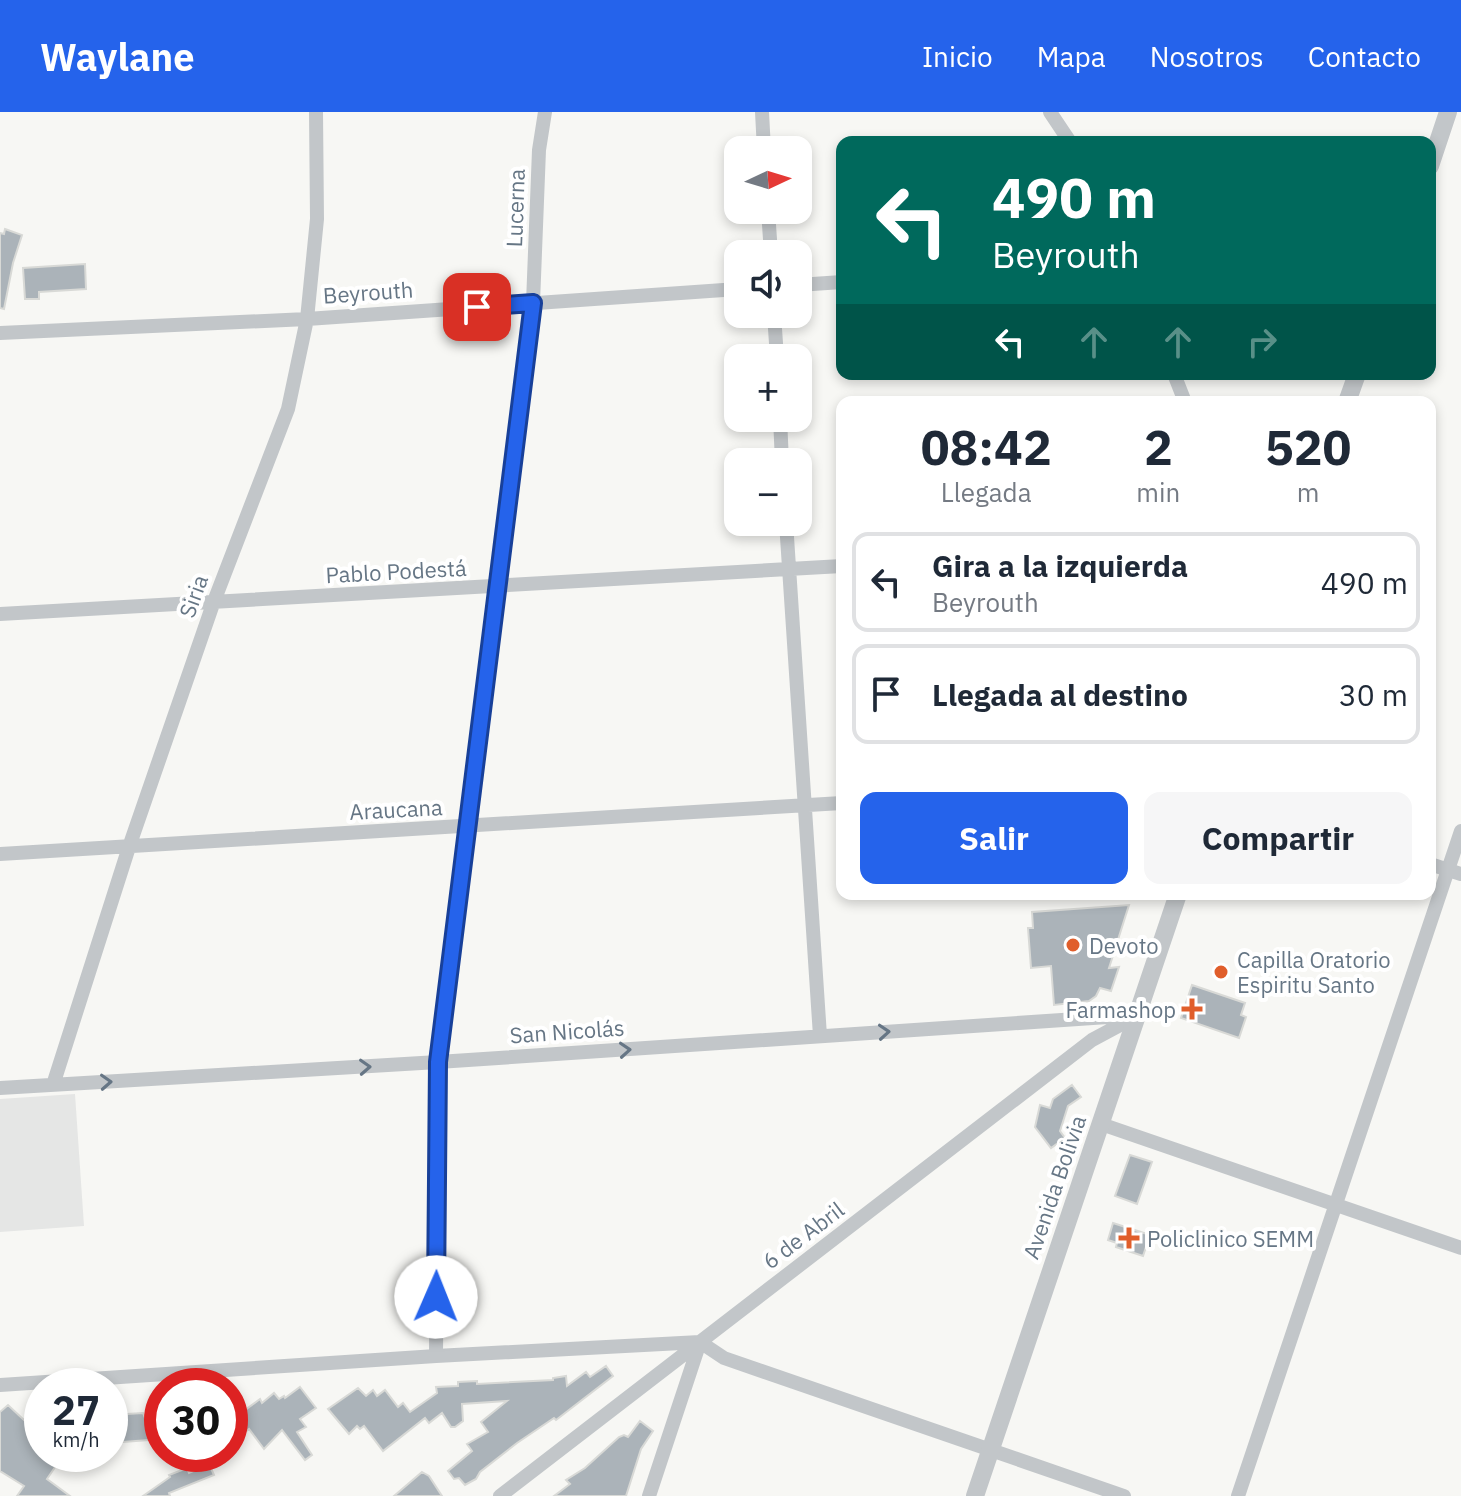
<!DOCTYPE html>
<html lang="es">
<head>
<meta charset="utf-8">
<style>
  body { margin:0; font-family:"IBM Plex Sans",sans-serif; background:#f6f6f7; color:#1f2937; height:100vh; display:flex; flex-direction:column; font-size:30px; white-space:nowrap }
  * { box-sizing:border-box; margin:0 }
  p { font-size:26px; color:#747a83 }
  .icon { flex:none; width:44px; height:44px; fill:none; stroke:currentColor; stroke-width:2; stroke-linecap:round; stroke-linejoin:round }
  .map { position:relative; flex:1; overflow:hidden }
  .panel { position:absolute; left:836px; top:284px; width:600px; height:504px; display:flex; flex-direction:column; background:#fff; border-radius:16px; box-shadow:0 4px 12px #0003 }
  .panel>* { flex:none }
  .hud { position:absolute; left:836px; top:24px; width:600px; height:244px; border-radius:16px; box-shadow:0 4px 12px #0003; background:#00695c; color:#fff; overflow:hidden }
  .needle { width:52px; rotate:86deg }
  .fabs { position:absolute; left:724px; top:24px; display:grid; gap:16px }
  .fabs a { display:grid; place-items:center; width:88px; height:88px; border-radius:16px; background:#fff; box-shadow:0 4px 12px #0003; font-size:40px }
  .speed { position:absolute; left:24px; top:1256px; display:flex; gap:16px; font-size:40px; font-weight:700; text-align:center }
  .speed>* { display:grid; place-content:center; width:104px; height:104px; border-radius:50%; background:#fff; box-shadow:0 4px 12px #0003; line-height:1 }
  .speed small { font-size:20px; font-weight:400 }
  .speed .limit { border:12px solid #d22; background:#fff; color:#111 }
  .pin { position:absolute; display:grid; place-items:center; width:68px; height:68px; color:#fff; margin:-34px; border-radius:16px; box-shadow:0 4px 12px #0006 }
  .me { position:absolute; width:88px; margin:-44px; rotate:1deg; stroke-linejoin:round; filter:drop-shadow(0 0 6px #0008) }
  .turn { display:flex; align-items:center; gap:28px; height:168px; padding:0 24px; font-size:36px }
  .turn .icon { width:104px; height:104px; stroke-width:2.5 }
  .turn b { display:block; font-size:56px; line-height:68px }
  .lanes { display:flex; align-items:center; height:76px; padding:0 24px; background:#0003; justify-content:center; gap:40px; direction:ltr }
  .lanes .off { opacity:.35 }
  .eta { display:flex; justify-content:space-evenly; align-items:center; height:136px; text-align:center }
  .eta b { font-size:48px; font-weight:700; line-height:56px }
  .action { display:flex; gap:16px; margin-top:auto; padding:16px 24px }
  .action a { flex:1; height:92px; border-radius:16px; background:#2563eb; color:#fff; font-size:32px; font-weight:700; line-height:92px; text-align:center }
  .action a+a { background:#f6f6f7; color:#1f2937 }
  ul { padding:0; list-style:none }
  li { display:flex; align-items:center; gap:24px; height:100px; margin:0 16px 12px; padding:0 8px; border:4px solid #e0e1e3; border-radius:16px }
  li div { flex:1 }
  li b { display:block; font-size:30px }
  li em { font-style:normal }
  header { display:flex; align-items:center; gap:48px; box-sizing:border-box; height:112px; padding:0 40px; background:#2563eb; color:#fff }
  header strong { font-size:38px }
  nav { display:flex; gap:44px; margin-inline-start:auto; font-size:28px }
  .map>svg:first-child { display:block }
  .built { fill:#e5e6e5 }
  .building { fill:#abb3b9; stroke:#d8d9d6; stroke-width:2 }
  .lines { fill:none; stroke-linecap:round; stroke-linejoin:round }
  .minor { stroke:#c2c6c9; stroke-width:14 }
  .tertiary { stroke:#c2c6c9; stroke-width:18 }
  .oneway { stroke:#667685 }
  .route-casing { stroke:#184099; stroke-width:20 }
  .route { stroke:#2563eb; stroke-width:14 }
  .poi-dot { fill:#e05e2b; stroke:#fff; stroke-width:3 }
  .labels { text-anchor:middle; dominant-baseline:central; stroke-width:8; stroke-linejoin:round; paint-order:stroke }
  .street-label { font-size:22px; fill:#667685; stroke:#fff }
  .poi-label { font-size:22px; fill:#667685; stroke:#fff; text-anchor:start }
</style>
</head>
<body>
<header>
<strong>Waylane</strong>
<nav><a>Inicio</a><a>Mapa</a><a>Nosotros</a><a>Contacto</a></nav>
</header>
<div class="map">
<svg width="1461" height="1384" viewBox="0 0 1461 1384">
  <rect width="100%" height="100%" fill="#f7f7f4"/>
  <path class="built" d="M75,982L84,1114L0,1120V987Z"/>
  <path class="building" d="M5,117L22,123L13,151L4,197L0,196V121L4,122Z
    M85,152L86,177L39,180V187H25L23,156Z
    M1129,793L1109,856L1119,855L1111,879L1100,876L1096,884L1089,889L1054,893L1051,854L1031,856L1028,816H1033L1032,800Z
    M1192,873L1245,891L1241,903L1246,905L1239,926L1181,906Z
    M1072,973L1081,985L1068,994L1060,1019L1065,1026L1051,1036L1035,1015L1040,993L1050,996L1053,987Z
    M1130,1043L1152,1050L1137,1092L1115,1084Z
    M1113,1111L1150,1123L1143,1144L1116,1135L1117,1131L1108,1128Z
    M606,1254L613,1264L556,1308L554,1306L517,1331L480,1360L476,1367L465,1373L459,1366L454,1367L448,1359L472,1339L467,1332L488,1320L481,1310L507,1289L462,1292L463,1309L455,1315H451L442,1301L429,1311L425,1306L383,1339L364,1314L360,1317L357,1314L349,1322L328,1297L358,1276L366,1284L373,1278L377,1284L385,1278L398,1295L403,1291L410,1300L437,1281L436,1275L458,1274V1270L477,1269V1272L553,1268V1266L566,1264L567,1274L586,1260L590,1265Z
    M300,1275L316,1296L300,1307L306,1315L297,1320L312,1343L305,1348L282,1318L264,1337L249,1317L230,1332V1297L239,1290L245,1298L260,1287L262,1291L274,1281L279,1287L284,1284L285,1286Z
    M42,1285V1342H64L47,1367L70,1384H17L24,1374L0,1359V1300L8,1293L24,1308Z
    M162,1299V1327L110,1331V1303L143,1301L145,1306Z
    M640,1309L653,1319L641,1337L626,1384H554L570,1372L566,1368L585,1356L619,1325L624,1323L628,1325Z
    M209,1352L214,1363L169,1381L170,1384H143L170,1365L169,1363L187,1356L189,1361Z
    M422,1360L429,1364L442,1384H394Z"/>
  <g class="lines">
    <path class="minor" d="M762,0L764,38
      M1050,0L1070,30
      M768,98L771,142
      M798,173L842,170
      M774,202L777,246
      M0,221L307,207L738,177
      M1174,262L1185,290
      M780,306L782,350
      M786,410L820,924
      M0,502L842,454
      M0,742L842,691
      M1430,752L1461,762
      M53,973L129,735L213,492L288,297L307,207L317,107L316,0
      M0,976L438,950L1137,903
      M1101,1012L1461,1136
      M700,1230L724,1246L1124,1384
      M436,1244L438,950L533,191L539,38L545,0
      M0,1273L436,1244L700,1230
      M500,1384L1092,928L1133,906
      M649,1384L700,1230
      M1238,1384L1461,719"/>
    <path class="tertiary" d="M1430,54L1448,0
      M1347,290L1357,262
      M975,1384L1178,782"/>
  </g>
  <defs><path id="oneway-chevron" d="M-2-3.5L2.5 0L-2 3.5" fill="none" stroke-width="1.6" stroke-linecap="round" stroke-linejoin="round" transform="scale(2)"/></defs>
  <g class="oneway">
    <use href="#oneway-chevron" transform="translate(884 920) rotate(-4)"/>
    <use href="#oneway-chevron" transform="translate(625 938) rotate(-4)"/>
    <use href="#oneway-chevron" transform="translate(365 955) rotate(-3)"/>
    <use href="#oneway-chevron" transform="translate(106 970) rotate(-3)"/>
  </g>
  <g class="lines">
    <g class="route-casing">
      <path id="route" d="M436,1185L438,950L533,191L477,195"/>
    </g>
    <use href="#route" class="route"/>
  </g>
  <g class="poi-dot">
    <circle cx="1073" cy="833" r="8"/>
    <circle cx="1221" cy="860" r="8"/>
    <path d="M1188 885h8v8h8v8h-8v8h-8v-8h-8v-8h8z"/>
    <path d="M1125 1114h8v8h8v8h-8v8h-8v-8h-8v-8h8z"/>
  </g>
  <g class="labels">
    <g class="street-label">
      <text transform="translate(515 96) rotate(-88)">Lucerna</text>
      <text transform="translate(368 180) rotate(-4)">Beyrouth</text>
      <text transform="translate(396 459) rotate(-3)">Pablo Podestá</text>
      <text transform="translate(193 484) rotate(-70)">Siria</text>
      <text transform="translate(396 697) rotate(-3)">Araucana</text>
      <text transform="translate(567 919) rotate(-4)">San Nicolás</text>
      <text transform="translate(1054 1075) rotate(-71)">Avenida Bolivia</text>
      <text transform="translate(803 1123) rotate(-37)">6 de Abril</text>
    </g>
    <g class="poi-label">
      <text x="1089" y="833">Devoto</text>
      <text x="1237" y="847">Capilla Oratorio<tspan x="1237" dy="25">Espiritu Santo</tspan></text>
      <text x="1176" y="897" text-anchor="end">Farmashop</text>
      <text x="1147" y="1126">Policlinico SEMM</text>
    </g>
  </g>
</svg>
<div class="fabs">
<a><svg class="needle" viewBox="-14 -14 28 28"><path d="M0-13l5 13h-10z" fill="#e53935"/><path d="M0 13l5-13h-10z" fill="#747a83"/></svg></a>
<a><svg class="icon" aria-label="sound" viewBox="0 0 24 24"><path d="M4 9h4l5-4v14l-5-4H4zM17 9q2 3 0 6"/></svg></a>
<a>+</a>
<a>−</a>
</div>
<div class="speed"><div>27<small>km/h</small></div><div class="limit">30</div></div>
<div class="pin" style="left:477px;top:195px;background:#d93025"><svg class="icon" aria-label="arrive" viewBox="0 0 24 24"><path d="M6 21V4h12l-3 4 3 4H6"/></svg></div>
<svg class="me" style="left:436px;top:1185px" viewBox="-20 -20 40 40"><circle r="19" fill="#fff"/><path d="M0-13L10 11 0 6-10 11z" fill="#2563eb"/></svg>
<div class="hud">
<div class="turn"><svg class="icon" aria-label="left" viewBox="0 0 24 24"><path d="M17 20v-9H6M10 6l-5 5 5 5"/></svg><div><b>490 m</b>Beyrouth</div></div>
<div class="lanes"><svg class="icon" aria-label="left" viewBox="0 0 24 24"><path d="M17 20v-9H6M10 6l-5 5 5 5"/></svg><svg class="icon off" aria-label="ahead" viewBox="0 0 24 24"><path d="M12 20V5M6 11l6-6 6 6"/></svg><svg class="icon off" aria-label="ahead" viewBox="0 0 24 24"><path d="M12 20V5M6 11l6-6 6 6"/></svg><svg class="icon off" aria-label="right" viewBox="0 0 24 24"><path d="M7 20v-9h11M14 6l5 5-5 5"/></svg></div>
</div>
<section class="panel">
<div class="eta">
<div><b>08:42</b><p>Llegada</p></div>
<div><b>2</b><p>min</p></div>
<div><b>520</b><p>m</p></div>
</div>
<ul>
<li><svg class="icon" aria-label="left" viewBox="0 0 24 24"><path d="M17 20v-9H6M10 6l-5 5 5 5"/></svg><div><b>Gira a la izquierda</b><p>Beyrouth</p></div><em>490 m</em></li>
<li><svg class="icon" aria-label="arrive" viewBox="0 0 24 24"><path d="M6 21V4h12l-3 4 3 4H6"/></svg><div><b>Llegada al destino</b></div><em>30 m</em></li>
</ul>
<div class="action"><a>Salir</a><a>Compartir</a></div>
</section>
</div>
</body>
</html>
